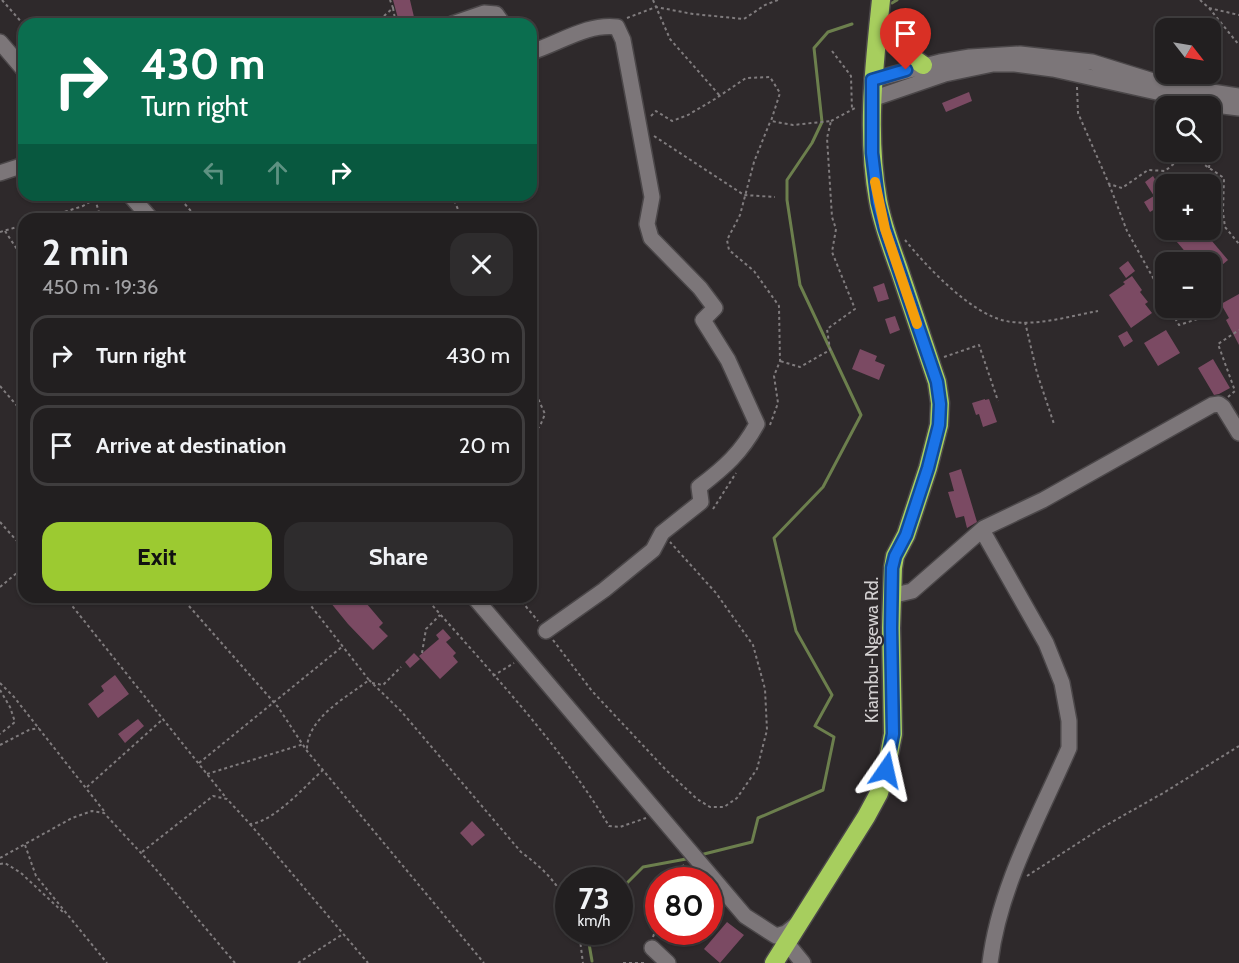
<!DOCTYPE html>
<html lang="en">
<head>
<meta charset="utf-8">
<style>
  body { margin:0; font-family:Cabin,sans-serif; background:#2e2c2d; color:#f1f3f6; height:100vh; display:flex; flex-direction:column; font-size:22px; white-space:nowrap }
  * { box-sizing:border-box; margin:0 }
  p { font-size:20px; color:#a2a2a5 }
  .icon { flex:none; width:33px; height:33px; fill:none; stroke:currentColor; stroke-width:2; stroke-linecap:round; stroke-linejoin:round }
  .map { position:relative; flex:1; overflow:hidden }
  .sheet { position:absolute; left:18px; top:213px; width:519px; height:390px; display:flex; flex-direction:column; background:#221f20; border-radius:18px; box-shadow:0 2px 4px #0004,0 0 0 2px #3f3d3e }
  .sheet>* { flex:none }
  .top-card { position:absolute; left:18px; top:18px; width:519px; height:183px; border-radius:18px; box-shadow:0 2px 4px #0004,0 0 0 2px #3f3d3e; background:#0b6e4f; color:#fff; overflow:hidden }
  .needle { width:39px; rotate:121deg }
  .fabs { position:absolute; left:1155px; top:18px; display:grid; gap:12px }
  .fabs a { display:grid; place-items:center; width:66px; height:66px; border-radius:12px; background:#221f20; box-shadow:0 2px 4px #0004,0 0 0 2px #3f3d3e; font-size:30px }
  .speed { position:absolute; left:555px; top:867px; display:flex; gap:12px; font-size:30px; font-weight:700; text-align:center }
  .speed>* { display:grid; place-content:center; width:78px; height:78px; border-radius:50%; background:#221f20; box-shadow:0 2px 4px #0004,0 0 0 2px #3f3d3e; line-height:1 }
  .speed small { font-size:15px; font-weight:400 }
  .speed .limit { border:9px solid #d22; background:#fff; color:#111 }
  .pin { position:absolute; display:grid; place-items:center; width:51px; height:51px; color:#fff; margin:-62px -26px; border-radius:50% 50% 50% 0; rotate:-45deg; box-shadow:0 0 6px #0007 }
  .pin .icon { rotate:45deg }
  .me { position:absolute; width:66px; margin:-33px; rotate:11deg; stroke-linejoin:round; filter:drop-shadow(0 0 4px #0008) }
  .turn { display:flex; align-items:center; gap:21px; height:126px; padding:0 24px; font-size:27px }
  .turn .icon { width:78px; height:78px; stroke-width:2.5 }
  .turn b { display:block; font-size:42px; line-height:51px }
  .lanes { display:flex; align-items:center; height:57px; padding:0 24px; background:#0003; justify-content:center; gap:30px; direction:ltr }
  .lanes .off { opacity:.35 }
  .round { display:grid; place-items:center; flex:none; width:63px; height:63px; border-radius:18px; background:#2e2c2d }
  .summary { display:flex; align-items:center; justify-content:space-between; height:102px; padding:0 24px }
  h1 { font-size:36px; font-weight:700; line-height:45px }
  .cta { display:flex; gap:12px; margin-top:auto; padding:12px 24px }
  .cta a { flex:1; height:69px; border-radius:18px; background:#9cca31; color:#111; font-size:24px; font-weight:700; line-height:69px; text-align:center }
  .cta a+a { background:#2e2c2d; color:#f1f3f6 }
  ul { padding:0; list-style:none }
  li { display:flex; align-items:center; gap:18px; height:81px; margin:0 12px 9px; padding:0 12px; border:3px solid #3f3d3e; border-radius:18px }
  li div { flex:1 }
  li b { display:block; font-size:22px }
  li em { font-style:normal }
  .map>svg:first-child { display:block }
  .lines { fill:none; stroke-linecap:round; stroke-linejoin:round }
  .stream { stroke:#6c7f4d; stroke-width:3 }
  .building { fill:#7b4a63 }
  .minor-casing { stroke:#4b4749; stroke-width:18 }
  .highway-casing { stroke:#4b4749; stroke-width:21 }
  .path { stroke:#807c7e; stroke-width:2; stroke-dasharray:3 3; stroke-linecap:butt }
  .minor { stroke:#7c7679; stroke-width:15 }
  .highway { stroke:#a7ce5e; stroke-width:18 }
  .route-casing { stroke:#114b97; stroke-width:15 }
  .route { stroke:#1a73e8; stroke-width:10 }
  .slow { stroke:#f59e0b; stroke-width:10 }
  .labels { text-anchor:middle; dominant-baseline:central; stroke-width:4.5; stroke-linejoin:round; paint-order:stroke }
  .street-label { font-size:18px; fill:#d3d0d1; stroke:#2e292b }
</style>
</head>
<body>
<div class="map">
<svg width="1239" height="963" viewBox="0 0 1239 963">
  <rect width="100%" height="100%" fill="#2e292b"/>
  <g class="lines">
    <path class="stream" d="M892,3L897,0
      M704,854L752,842L758,818L823,790L834,737L815,726L832,695L796,631L774,538L823,487L861,415L800,285L787,200V180L812,143L822,122L814,48L828,32L852,24
      M620,890L643,867L686,859
      M587,932L592,961"/>
  </g>
  <path class="building" d="M393,0H410L414,17L399,22Z
    M969,92L972,101L946,112L942,103Z
    M1153,176L1159,186L1166,182V202L1150,212L1144,202L1154,196L1145,182Z
    M1177,230H1198L1204,236L1206,234L1228,260L1210,275V262H1194L1171,235Z
    M1128,261L1135,271L1126,278L1119,268Z
    M1132,276L1142,290L1140,292L1148,302L1145,304L1152,313L1131,328L1109,295L1125,284L1123,282Z
    M884,283L889,299L878,302L873,287Z
    M1239,294V345L1226,320L1229,318L1221,304Z
    M895,316L900,330L890,334L885,319Z
    M1166,330L1180,353L1158,366L1144,343Z
    M1127,331L1133,341L1124,347L1118,336Z
    M860,349L877,356L875,361L885,365L879,380L852,369Z
    M1213,359L1230,388L1219,394L1214,395L1198,368Z
    M985,399V400L989,399L997,422L983,427L979,414L976,415L972,403Z
    M961,469L977,522L967,528L964,516L956,518L948,492L954,491L949,473Z
    M326,597H361L383,623L379,627L388,636L373,650L348,624Z
    M443,629L451,638L446,642L456,653L453,656L458,662L440,679L419,656L439,639L436,635Z
    M414,653L420,659L410,668L405,662Z
    M115,675L129,694L98,718L88,704L104,691L101,686Z
    M138,719L144,726L125,743L118,734Z
    M472,821L485,835L472,846L460,833Z
    M727,922L744,935L720,963L704,949Z"/>
  <g class="lines">
    <g class="minor-casing">
      <path id="minor" d="M452,24L484,13L496,14L503,24
        M0,42L24,70
        M531,52C558,44 587,23 617,27L623,40L652,197L647,224L651,238L700,288L715,308L703,320L728,360L757,424C741,453 725,467 699,487L701,502L662,533L653,550L604,590L546,631
        M872,80L940,62L970,57L1020,54L1092,62L1166,85L1239,96
        M872,99L945,74L993,64H1015L1053,69L1215,105L1239,108
        M0,173L24,165
        M130,195L151,219
        M982,530L1046,643L1062,683L1069,721V748C1039,817 999,887 990,963
        M891,596L912,591L984,528L1043,500L1212,405L1219,404L1223,407L1239,433
        M474,597L745,916L776,936L786,933L797,924
        M786,942L803,963
        M652,948L668,963"/>
    </g>
    <g class="highway-casing">
      <path id="highway" d="M879,24L895,45L923,65
        M774,963L866,817L879,793L886,770L893,734L891,628L893,568L895,556L906,535L928,468L939,425L940,403L937,382C924,344 912,307 899,269C891,247 882,223 878,200C866,133 874,67 881,0"/>
    </g>
    <path class="path" d="M2,0L24,25
      M653,0L670,39L720,96
      M1200,0L1209,8L1239,15
      M393,8L396,24
      M1209,8L1239,45
      M627,18L656,7L693,14L744,19L765,5L778,0
      M375,24L393,8L390,0
      M423,24L440,18
      M832,51L851,76L852,110
      M1077,87L1078,113L1109,184L1122,188L1148,170L1165,171L1187,153L1224,178L1223,212L1225,227L1239,244
      M651,116L656,111L672,121L688,115L715,99L746,78L770,77L780,93L771,121L793,125L831,121L827,138L832,217L836,229L832,252L855,309L827,329L830,350L800,367L780,361
      M831,121L857,107
      M654,136L744,195L775,197
      M1209,168L1214,116
      M1109,184L1127,231L1166,301
      M177,195L198,219
      M452,195L462,219
      M95,199L101,219
      M42,219L83,206L101,195
      M5,231L24,260
      M0,232L24,225
      M905,240C927,267 971,314 1006,321C1035,327 1070,316 1098,311
      M1169,308L1179,325L1213,314
      M1025,322L1037,373L1054,424
      M944,357L979,345L998,401
      M531,383L545,414L540,426L531,434
      M0,386L24,414
      M1228,397L1235,391L1218,344L1239,330
      M770,425L778,403L774,376L780,361L779,306L754,271L729,250L727,240L740,215L754,162L770,122
      M713,509L736,473
      M0,522L24,549
      M0,587L24,567
      M65,597L227,799
      M181,597L278,707L307,751L484,963
      M304,597L369,680C346,698 306,718 307,751
      M425,597C488,669 560,744 609,826L620,827L646,818
      M518,597L538,621
      M553,640L592,691L666,770L697,799L710,807H724L737,798L757,769L767,730L765,689L753,645L716,593L670,542
      M422,653L426,629L440,615
      M493,676L514,663
      M369,680L401,711L521,852C541,867 558,882 568,906
      M0,683L14,697L104,811
      M372,683L383,685L401,667
      M0,690L10,707L15,722L0,734
      M0,745L29,730L39,728
      M199,763L343,646
      M207,774L304,744
      M87,787L163,719
      M250,824L368,963
      M25,845L36,876L107,963
      M142,852L213,796L227,799L250,824C274,822 305,786 323,770
      M0,858L72,818L92,811L104,813L153,866L235,963
      M0,864L5,863L21,873L65,914
      M1027,876L1103,827L1165,792L1239,746
      M662,880L684,865
      M579,932L583,963
      M653,937L658,923L653,911L645,906V898L658,884
      M298,963L343,934
      M623,963H647"/>
    <use href="#minor" class="minor"/>
    <use href="#highway" class="highway"/>
  </g>
  <g class="lines">
    <g class="route-casing">
      <path id="route" d="M886,770L893,734L891,628L892,568L895,556L906,535L928,468L939,425L940,404L937,382L885,229L878,202L872,153V80L906,70"/>
    </g>
    <use href="#route" class="route"/>
    <path class="slow" d="M875,182L885,229L917,324"/>
  </g>
  <g class="labels">
    <g class="street-label">
      <text transform="translate(872 650) rotate(-90)">Kiambu-Ngewa Rd.</text>
    </g>
  </g>
</svg>
<div class="fabs">
<a><svg class="needle" viewBox="-14 -14 28 28"><path d="M0-13l5 13h-10z" fill="#e53935"/><path d="M0 13l5-13h-10z" fill="#a2a2a5"/></svg></a>
<a><svg class="icon" aria-label="search" viewBox="0 0 24 24"><circle cx="10" cy="10" r="6"/><path d="M15 15l6 6"/></svg></a>
<a>+</a>
<a>−</a>
</div>
<div class="speed"><div>73<small>km/h</small></div><div class="limit">80</div></div>
<div class="pin" style="left:906px;top:70px;background:#d93025"><svg class="icon" aria-label="arrive" viewBox="0 0 24 24"><path d="M6 21V4h12l-3 4 3 4H6"/></svg></div>
<svg class="me" style="left:886px;top:770px" viewBox="-20 -20 40 40"><path d="M0-17L14 15 0 8-14 15z" fill="#1a73e8" stroke="#fff" stroke-width="4"/></svg>
<div class="top-card">
<div class="turn"><svg class="icon" aria-label="right" viewBox="0 0 24 24"><path d="M7 20v-9h11M14 6l5 5-5 5"/></svg><div><b>430 m</b>Turn right</div></div>
<div class="lanes"><svg class="icon off" aria-label="left" viewBox="0 0 24 24"><path d="M17 20v-9H6M10 6l-5 5 5 5"/></svg><svg class="icon off" aria-label="ahead" viewBox="0 0 24 24"><path d="M12 20V5M6 11l6-6 6 6"/></svg><svg class="icon" aria-label="right" viewBox="0 0 24 24"><path d="M7 20v-9h11M14 6l5 5-5 5"/></svg></div>
</div>
<section class="sheet">
<div class="summary"><div><h1>2 min</h1><p>450 m · 19:36</p></div><a class="round"><svg class="icon" aria-label="close" viewBox="0 0 24 24"><path d="M6 6l12 12M18 6L6 18"/></svg></a></div>
<ul>
<li><svg class="icon" aria-label="right" viewBox="0 0 24 24"><path d="M7 20v-9h11M14 6l5 5-5 5"/></svg><div><b>Turn right</b></div><em>430 m</em></li>
<li><svg class="icon" aria-label="arrive" viewBox="0 0 24 24"><path d="M6 21V4h12l-3 4 3 4H6"/></svg><div><b>Arrive at destination</b></div><em>20 m</em></li>
</ul>
<div class="cta"><a>Exit</a><a>Share</a></div>
</section>
</div>
</body>
</html>
